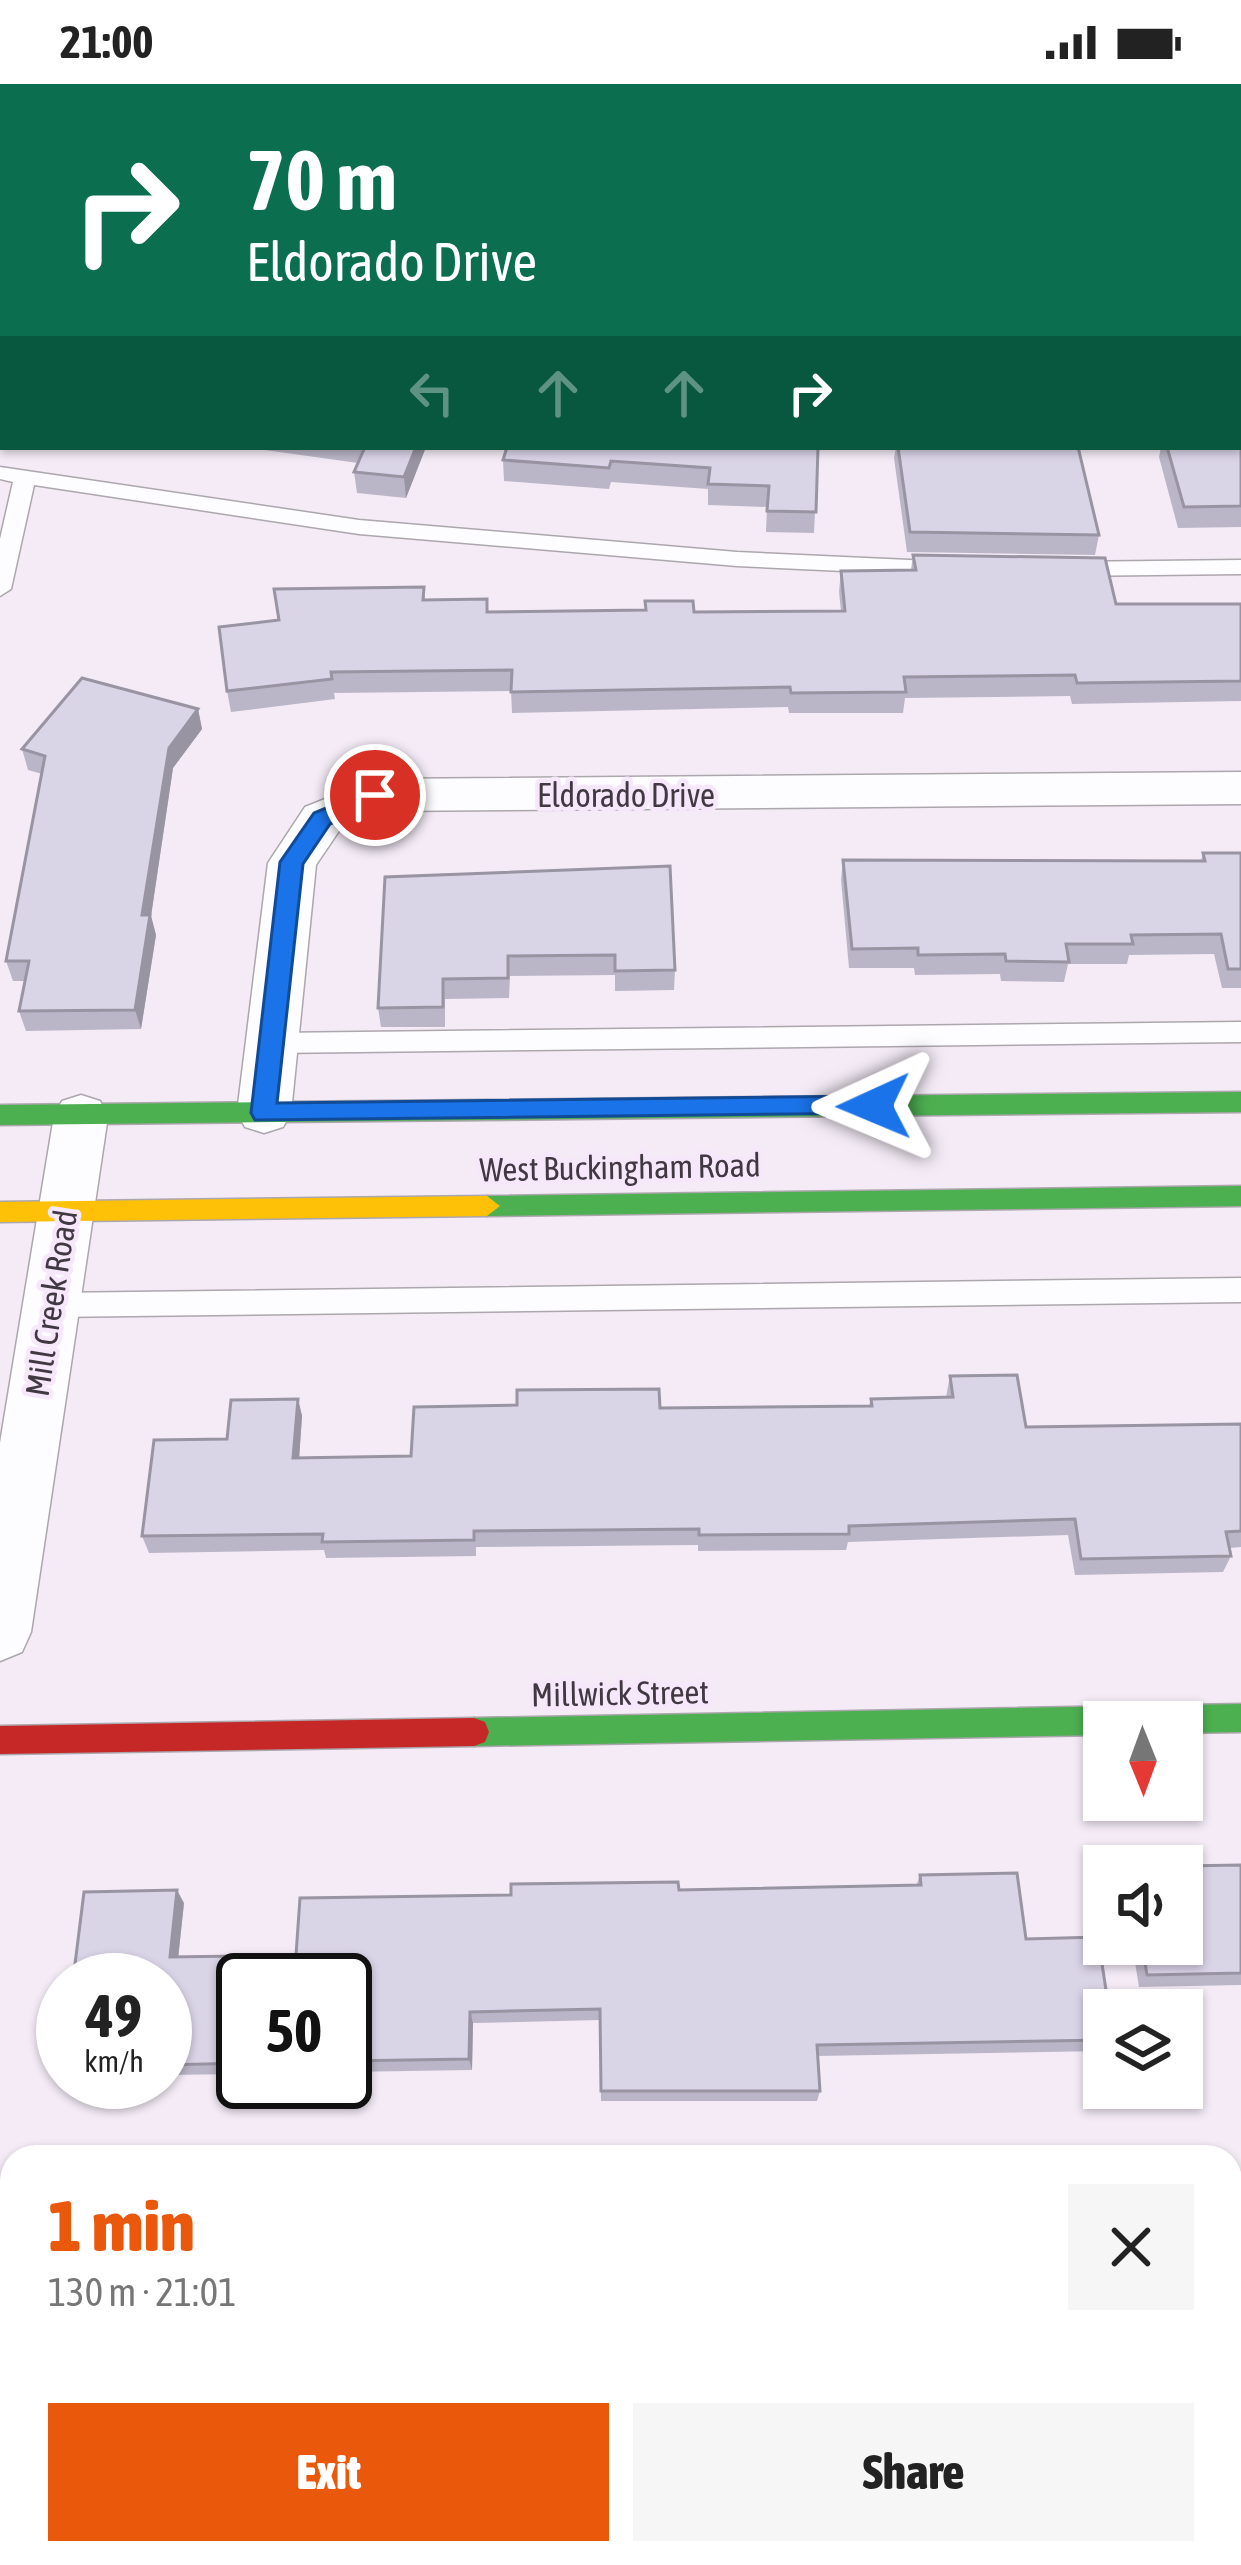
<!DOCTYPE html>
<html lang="en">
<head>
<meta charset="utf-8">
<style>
  body { margin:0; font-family:"Asap Condensed",sans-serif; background:#f6f6f6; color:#222; height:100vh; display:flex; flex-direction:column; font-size:45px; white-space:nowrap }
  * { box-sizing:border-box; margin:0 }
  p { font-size:39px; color:#767676 }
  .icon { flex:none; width:66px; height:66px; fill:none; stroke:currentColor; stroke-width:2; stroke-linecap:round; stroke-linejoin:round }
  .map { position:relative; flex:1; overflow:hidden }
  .sheet { position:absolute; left:0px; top:2061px; width:1242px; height:420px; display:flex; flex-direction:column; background:#fff; border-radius:36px 36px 0 0; box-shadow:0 3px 9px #0004 }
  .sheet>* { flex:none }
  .hud { position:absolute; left:0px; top:0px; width:1242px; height:366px; box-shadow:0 3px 9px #0004; background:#0b6e4f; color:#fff; overflow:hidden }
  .needle { width:78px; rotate:179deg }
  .controls { position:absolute; left:1083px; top:1617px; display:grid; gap:24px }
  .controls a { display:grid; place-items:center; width:120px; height:120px; border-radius:0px; background:#fff; box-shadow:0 3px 9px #0004; font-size:60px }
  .speed { position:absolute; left:36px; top:1869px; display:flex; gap:24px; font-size:60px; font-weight:700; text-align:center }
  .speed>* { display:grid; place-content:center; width:156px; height:156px; border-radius:50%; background:#fff; box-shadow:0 3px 9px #0004; line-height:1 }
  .speed small { font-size:30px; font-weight:400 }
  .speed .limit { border:6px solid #111; border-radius:18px; background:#fff; color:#111 }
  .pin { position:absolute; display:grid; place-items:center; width:102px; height:102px; color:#fff; margin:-51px; border:6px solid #fff; border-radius:50%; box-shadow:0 3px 12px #0007 }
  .me { position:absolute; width:132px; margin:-66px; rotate:269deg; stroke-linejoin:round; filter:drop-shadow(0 0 9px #0008) }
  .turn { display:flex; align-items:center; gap:42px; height:252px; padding:0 48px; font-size:54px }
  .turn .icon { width:156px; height:156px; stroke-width:2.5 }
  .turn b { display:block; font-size:84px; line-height:102px }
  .lanes { display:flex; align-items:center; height:114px; padding:0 48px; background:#0003; justify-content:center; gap:60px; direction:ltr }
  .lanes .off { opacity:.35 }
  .round { display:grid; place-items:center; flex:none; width:126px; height:126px; border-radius:0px; background:#f6f6f6 }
  .head { display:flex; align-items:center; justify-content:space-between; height:204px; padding:0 48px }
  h1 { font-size:72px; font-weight:800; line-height:90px; color:#ea580c }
  .cta { display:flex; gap:24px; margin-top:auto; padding:24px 48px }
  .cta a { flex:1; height:138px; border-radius:0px; background:#ea580c; color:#fff; font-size:48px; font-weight:800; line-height:138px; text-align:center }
  .cta a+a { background:#f6f6f6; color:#222 }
  .status { display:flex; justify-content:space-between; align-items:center; height:84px; padding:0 60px; background:#fff; direction:ltr }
  .status svg { height:33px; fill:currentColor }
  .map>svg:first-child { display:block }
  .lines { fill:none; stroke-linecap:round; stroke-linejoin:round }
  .lane-casing { stroke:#aca6ad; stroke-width:3 }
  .street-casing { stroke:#aca6ad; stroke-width:3 }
  .fast-casing { stroke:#aca6ad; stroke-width:3 }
  .slow-casing { stroke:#aca6ad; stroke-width:3 }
  .jam-casing { stroke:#aca6ad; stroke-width:3 }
  .lane { fill:#fdfcfe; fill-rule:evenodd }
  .street { fill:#fdfcfe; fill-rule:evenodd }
  .fast { fill:#4caf50; fill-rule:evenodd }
  .slow { fill:#ffc107; fill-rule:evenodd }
  .jam { fill:#c62828; fill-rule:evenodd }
  .wall { fill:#bbb6c7 }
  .shaded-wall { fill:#9994a2 }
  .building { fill:#dad4e7; stroke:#9994a2; stroke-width:3 }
  .route { fill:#1a73e8; stroke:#114b97; stroke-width:3 }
  .labels { text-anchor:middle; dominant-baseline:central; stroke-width:9; stroke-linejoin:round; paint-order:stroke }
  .street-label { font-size:33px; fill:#403942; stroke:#f7e7fb }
</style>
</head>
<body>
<div class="status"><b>21:00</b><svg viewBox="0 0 49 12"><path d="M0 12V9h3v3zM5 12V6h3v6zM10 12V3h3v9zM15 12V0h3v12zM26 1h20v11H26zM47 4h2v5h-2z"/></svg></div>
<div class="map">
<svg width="1241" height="2481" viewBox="0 0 1241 2481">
  <rect width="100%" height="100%" fill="#f4ebf6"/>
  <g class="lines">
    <g class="lane-casing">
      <path id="lane" d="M0,383L359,436L737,468L953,478L964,485L953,492L737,482L359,450L34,401L11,505L0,512V455L13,398L0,395Z
        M1241,476V490L1067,492L1056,485L1067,478Z
        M1241,938V958L272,969L258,959L272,949Z
        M1241,1194V1218L50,1233L39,1230L35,1221L39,1212L50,1209Z
        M1230,2119H1241V2157H1230Z
        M0,2149H12V2189H0Z"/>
    </g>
    <g class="street-casing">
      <path id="street" d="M0,203H3V225H0Z
        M1239,300H1241V324H1239Z
        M1241,688V720L381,727L339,747L316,781L291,1029L283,1043L264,1049L245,1043L237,1029L268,779L305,723L375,695Z
        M81,1011L100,1017L108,1032L31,1548L22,1568L0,1577V1359L54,1032L62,1017Z"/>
    </g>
    <g class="fast-casing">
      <path id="fast" d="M1241,1008V1028L0,1041V1021Z
        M1241,1102V1122L487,1132L474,1122L487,1112Z
        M1241,1620V1648L1182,1649V1638H1104V1651L474,1662L463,1658L459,1648L463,1638L474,1634Z"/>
    </g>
    <g class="slow-casing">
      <path id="slow" d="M487,1112L500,1122L487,1132L0,1138V1118Z"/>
    </g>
    <g class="jam-casing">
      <path id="jam" d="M474,1634L485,1638L489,1648L485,1658L474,1662L0,1670V1642Z"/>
    </g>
    <use href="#lane" class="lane"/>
    <use href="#street" class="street"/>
    <use href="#fast" class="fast"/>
    <use href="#slow" class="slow"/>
    <use href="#jam" class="jam"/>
  </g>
  <path class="wall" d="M806,0H1241V13L1239,12L1241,16V250H1239V3H806Z
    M3,44V158L0,157V47Z
    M0,253H3V337H0Z
    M1241,352V443L1178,444L1159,373L1161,363H1239Z
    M243,363H426L406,414L357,409L354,388L358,379Z
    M818,363L814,449L766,448L767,423L708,421V405L611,398L609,405L504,397L503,376Z
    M896,363H1078L1099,451L1095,471L907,468L894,374Z
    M913,471L1116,520H1241V617L1072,620L1070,612L905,614L903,629H789L788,623L512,629L511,607L334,609L335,615L231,628L227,607L279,536L424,503L425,516L487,515L488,528L841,527L839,508L841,487L911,486Z
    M198,625L202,645L173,684L151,832L156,851L141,945L26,947L19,927L25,897H13L6,877L42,690L28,686L22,665Z
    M1203,769H1241V904H1222L1214,870L1129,871L1127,880H1068L1064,898L1001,897L1000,890L915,891L914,884H849L841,796L843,776L1201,777Z
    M385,793L675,886L674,906L615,907V891L510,892L509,914L445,915V943H381L378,924Z
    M950,1292L1026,1343L1241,1340V1463L1229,1464L1231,1472L1223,1488L1075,1491L1068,1451L848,1458L846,1466L698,1467V1461L476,1463V1472L326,1474L324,1466L149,1469L142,1452L227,1355L298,1315L302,1332L299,1374L411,1372L660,1324L869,1322L871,1315L946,1313Z
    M1241,1781V1901L1139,1903L1132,1860H1182Z
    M920,1791L1026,1855L1104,1926V1967L817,1972L820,2007L817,2017H601L600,1936L473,1939L472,1986L345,1988V1896H243V1990L165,1991V1896L184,1819L178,1873L296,1871L511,1811L916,1802Z"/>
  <path class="shaded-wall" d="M416,363H426L406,414L404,393Z
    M198,625L202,645L173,684L151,832L156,851L141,945L135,926L142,831L169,664Z
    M298,1315L302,1332L298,1391L293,1374Z
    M177,1806L184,1819L177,1885L170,1873Z
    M470,1928L473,1939L472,1986L469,1975Z"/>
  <path class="building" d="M685,0L684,3H20L7,1Z
    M809,0H1239V16H1241V229H1239V3H810Z
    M3,44V138H0V47Z
    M0,253H3V318L0,317Z
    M1239,352H1241V422L1184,423L1167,363H1239Z
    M365,363H416L404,393L354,388Z
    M507,363H818L816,428L767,427L769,402L708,400L710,384L611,377L609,384L503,376Z
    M898,363H1078L1099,451L910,448Z
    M913,471L1105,474L1116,520H1241V597L1077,599L1075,591L904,593L906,608L791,609L790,603L511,608L512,586L331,588L332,595L227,607L219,543L279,536L274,505L424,503L423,516L487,515V528L646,526L645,517H693L694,528L845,527L841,487L916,486Z
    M82,594L198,625L169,664L142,831H150L135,926L19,927L29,877H6L45,672L22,665Z
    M1203,769H1241V885H1228L1221,850L1131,851L1133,860H1066L1069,878L1006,877L1005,870L918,871V864L852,865L843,776L1205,777Z
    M670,782L675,886L615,887V871L508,872V894L443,895V923L378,924L385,793Z
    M1017,1291L1026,1343L1241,1340V1447L1226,1448L1231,1472L1081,1475L1075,1435L849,1442V1450L699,1451V1445L474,1447V1456L322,1458L323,1450L142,1452L154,1356L227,1355L231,1316L298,1315L293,1374L411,1372L414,1323L517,1321V1306L659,1305L660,1324L872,1322L871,1315L953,1313L950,1292Z
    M1241,1781V1889L1147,1891L1142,1860H1182V1782Z
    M1017,1789L1026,1855L1098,1853L1109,1926H1104V1956L817,1961L820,2007H601L600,1925L470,1928L469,1975L345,1977V1896H243V1979L165,1981V1896H73L84,1808L177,1806L170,1873L296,1871L300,1814L511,1811V1800L678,1798L679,1806L921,1801L920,1791Z
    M1241,2343V2481H3L12,2409V2469H1230V2344Z"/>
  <path class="route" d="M375,704L383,706V717L330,740L303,780L277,1019L874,1012L883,1015L887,1022L883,1029L255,1036L251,1029L280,778L314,729Z"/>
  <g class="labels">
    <g class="street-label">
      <text x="626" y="711">Eldorado Drive</text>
      <text transform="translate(620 1083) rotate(-1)">West Buckingham Road</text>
      <text transform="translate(51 1219) rotate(-81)">Mill Creek Road</text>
      <text transform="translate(620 1609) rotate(-1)">Millwick Street</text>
    </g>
  </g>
</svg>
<div class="controls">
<a><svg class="needle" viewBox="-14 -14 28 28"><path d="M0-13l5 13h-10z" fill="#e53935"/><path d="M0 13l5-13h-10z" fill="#767676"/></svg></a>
<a><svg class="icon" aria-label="sound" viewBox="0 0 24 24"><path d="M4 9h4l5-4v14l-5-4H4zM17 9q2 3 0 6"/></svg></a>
<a><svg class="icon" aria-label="layers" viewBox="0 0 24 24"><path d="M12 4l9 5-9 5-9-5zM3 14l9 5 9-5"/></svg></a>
</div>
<div class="speed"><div>49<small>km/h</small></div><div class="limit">50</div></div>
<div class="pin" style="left:375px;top:711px;background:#d93025"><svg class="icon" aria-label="arrive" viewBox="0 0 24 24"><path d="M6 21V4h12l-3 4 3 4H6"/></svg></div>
<svg class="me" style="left:874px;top:1022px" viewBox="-20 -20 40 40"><path d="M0-17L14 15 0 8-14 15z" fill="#1a73e8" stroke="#fff" stroke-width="4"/></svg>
<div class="hud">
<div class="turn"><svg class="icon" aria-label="right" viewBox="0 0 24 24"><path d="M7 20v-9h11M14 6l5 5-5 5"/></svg><div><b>70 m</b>Eldorado Drive</div></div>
<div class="lanes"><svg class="icon off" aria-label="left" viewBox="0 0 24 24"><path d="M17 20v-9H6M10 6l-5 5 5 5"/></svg><svg class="icon off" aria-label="ahead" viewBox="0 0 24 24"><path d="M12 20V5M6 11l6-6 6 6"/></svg><svg class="icon off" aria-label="ahead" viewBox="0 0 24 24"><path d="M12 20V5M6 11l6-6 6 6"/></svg><svg class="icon" aria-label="right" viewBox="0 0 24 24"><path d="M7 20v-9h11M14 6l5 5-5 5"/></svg></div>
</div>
<section class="sheet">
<div class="head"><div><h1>1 min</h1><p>130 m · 21:01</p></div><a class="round"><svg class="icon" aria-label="close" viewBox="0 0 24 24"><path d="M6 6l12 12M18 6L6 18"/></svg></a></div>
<div class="cta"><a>Exit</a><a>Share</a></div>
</section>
</div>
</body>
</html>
